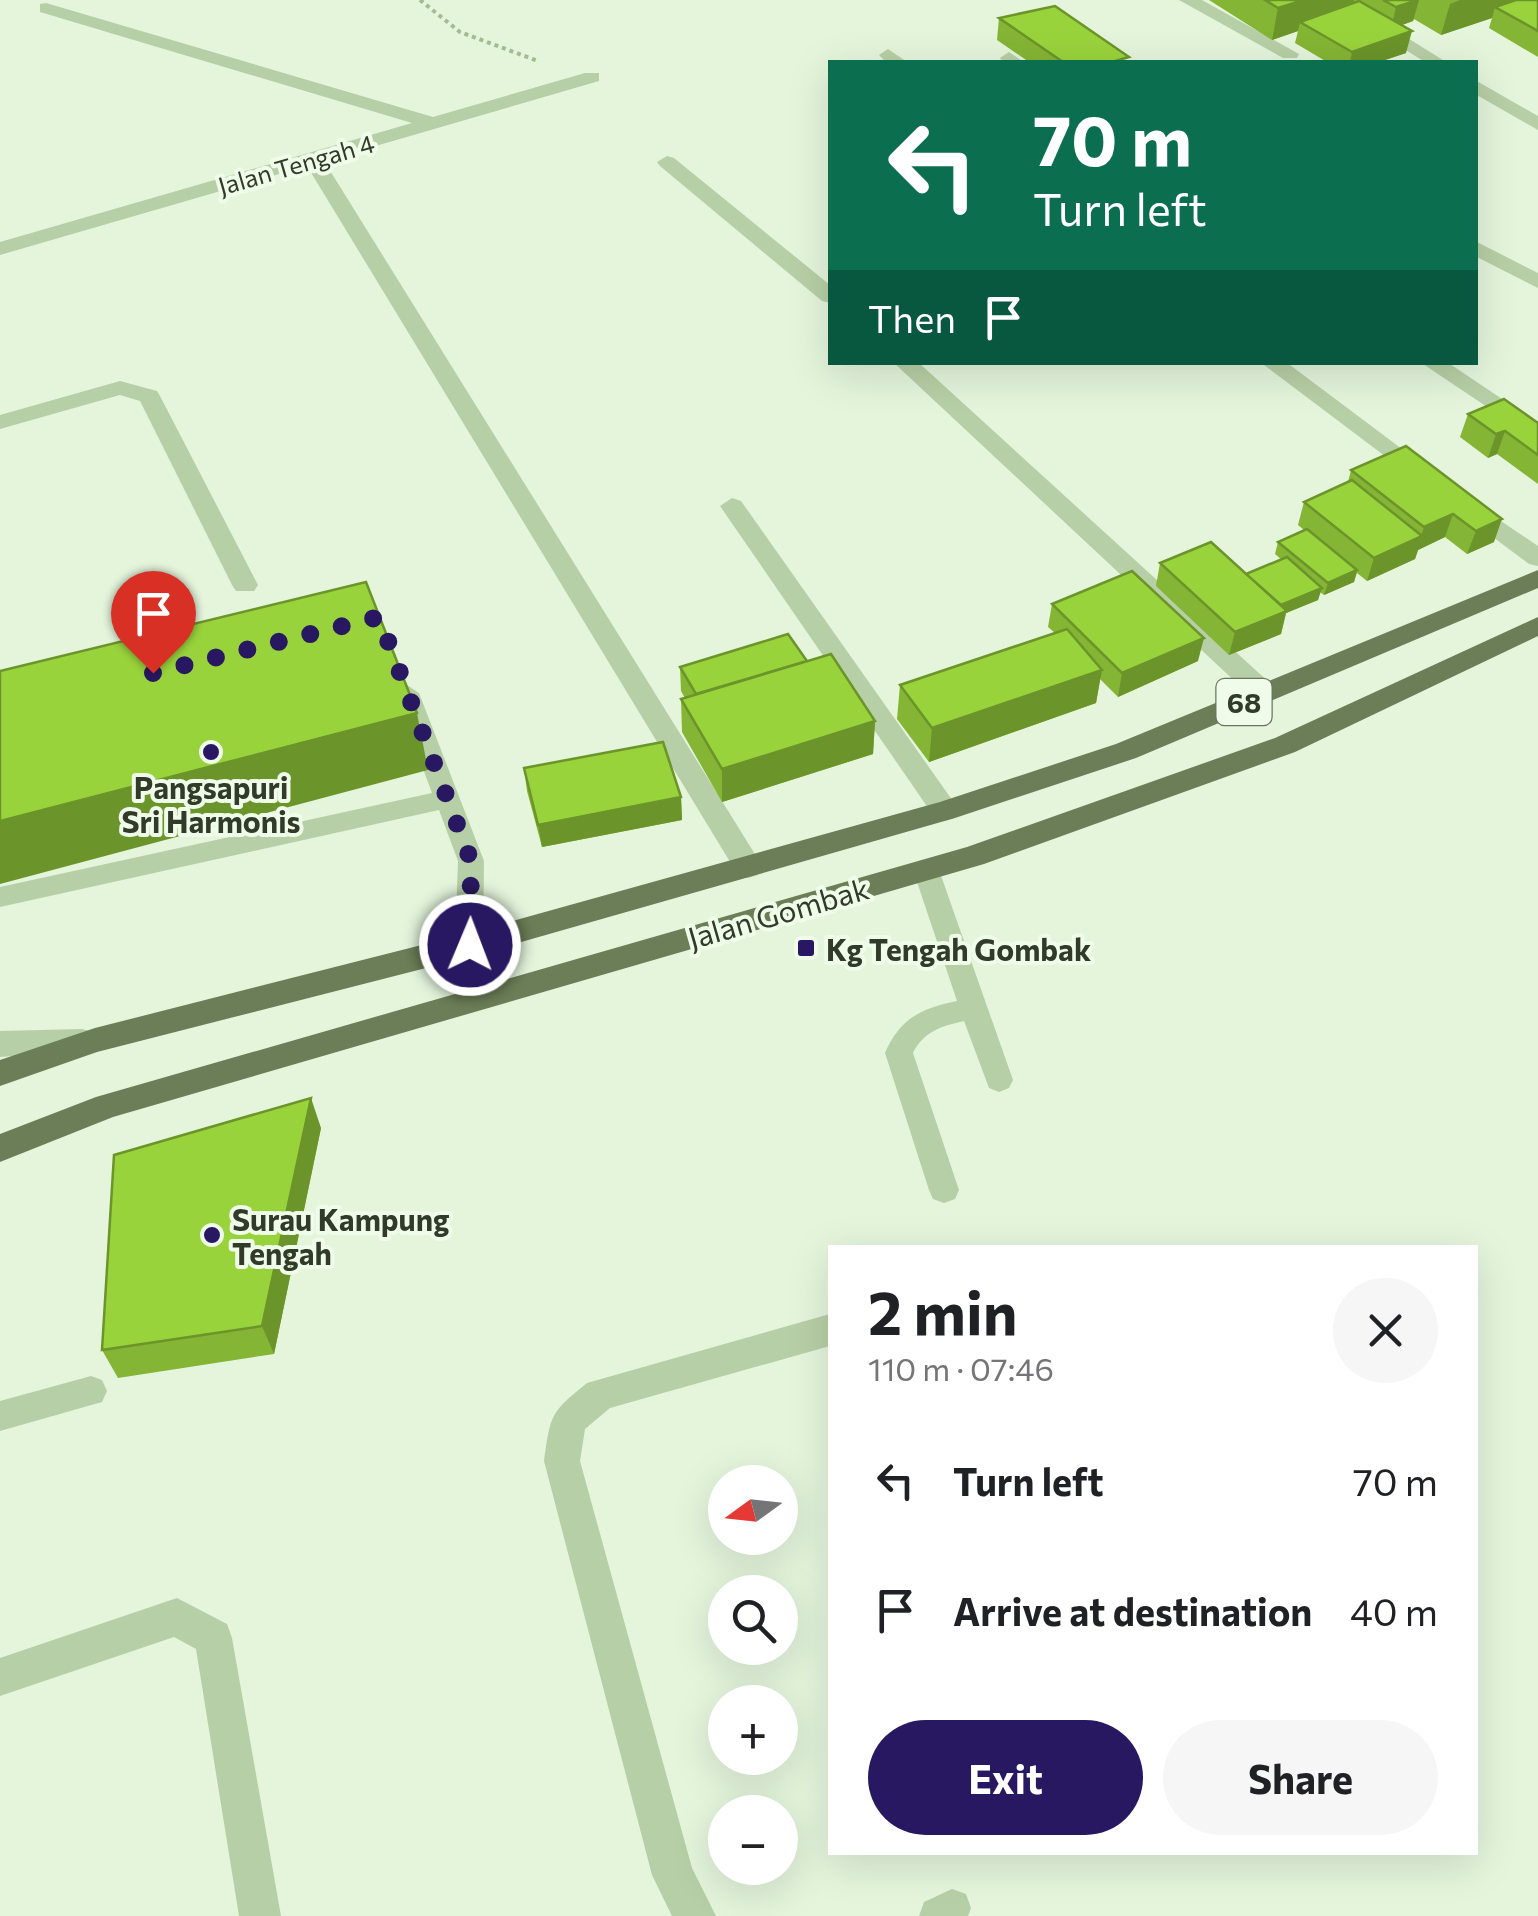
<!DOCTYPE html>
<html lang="en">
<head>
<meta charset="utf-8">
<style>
  body { margin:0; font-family:Commissioner,sans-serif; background:#f6f6f6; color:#202124; height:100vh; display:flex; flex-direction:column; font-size:38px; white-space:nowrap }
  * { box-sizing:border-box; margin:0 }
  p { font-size:32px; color:#757577 }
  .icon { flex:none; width:55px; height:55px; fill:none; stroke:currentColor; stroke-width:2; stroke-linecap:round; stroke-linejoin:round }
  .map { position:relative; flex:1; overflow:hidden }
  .sheet { position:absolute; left:828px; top:1245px; width:650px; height:610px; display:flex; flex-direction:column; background:#fff; border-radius:0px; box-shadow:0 10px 40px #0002 }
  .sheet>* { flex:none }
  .guide { position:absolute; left:828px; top:60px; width:650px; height:305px; border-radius:0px; box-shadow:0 10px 40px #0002; background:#0b6e4f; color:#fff; overflow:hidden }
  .needle { width:65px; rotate:255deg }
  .buttons { position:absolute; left:708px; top:1465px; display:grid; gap:20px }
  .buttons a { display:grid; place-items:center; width:90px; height:90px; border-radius:50%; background:#fff; box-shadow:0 10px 40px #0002; font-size:50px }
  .pin { position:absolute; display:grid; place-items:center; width:85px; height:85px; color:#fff; margin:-102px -42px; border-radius:50% 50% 50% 0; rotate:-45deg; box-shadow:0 0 10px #0007 }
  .pin .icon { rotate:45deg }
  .me { position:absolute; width:110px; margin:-55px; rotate:1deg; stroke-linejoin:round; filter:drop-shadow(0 0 8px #0008) }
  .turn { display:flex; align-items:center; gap:35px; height:210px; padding:0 40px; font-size:45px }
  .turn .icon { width:130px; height:130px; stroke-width:2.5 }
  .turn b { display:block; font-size:70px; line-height:85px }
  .then { display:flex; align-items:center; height:95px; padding:0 40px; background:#0003; gap:20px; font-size:38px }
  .round { display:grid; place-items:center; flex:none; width:105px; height:105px; border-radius:52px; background:#f6f6f6 }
  .head { display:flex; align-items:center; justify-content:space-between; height:170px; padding:0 40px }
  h1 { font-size:60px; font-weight:700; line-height:75px }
  .action { display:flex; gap:20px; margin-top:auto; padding:20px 40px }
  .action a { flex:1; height:115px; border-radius:60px; background:#281861; color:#fff; font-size:40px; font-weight:700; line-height:115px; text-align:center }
  .action a+a { background:#f6f6f6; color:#202124 }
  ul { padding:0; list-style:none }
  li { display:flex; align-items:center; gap:30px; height:130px; padding:0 40px }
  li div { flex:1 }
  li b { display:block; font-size:38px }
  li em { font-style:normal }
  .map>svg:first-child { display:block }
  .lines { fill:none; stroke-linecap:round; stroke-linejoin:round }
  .path { stroke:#a2bb90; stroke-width:4; stroke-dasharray:4 4; stroke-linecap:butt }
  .lane { fill:#b7cfa6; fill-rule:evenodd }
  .street { fill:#b7cfa6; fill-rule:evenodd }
  .primary { fill:#6b7e57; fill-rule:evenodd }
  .wall { fill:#84b534 }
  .shaded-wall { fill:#6b942a }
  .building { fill:#99d33c; stroke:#6b942a; stroke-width:2.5 }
  .route { stroke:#281861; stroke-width:18; stroke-dasharray:0 32.4 }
  .poi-dot { fill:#281861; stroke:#effcea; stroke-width:4 }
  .labels { text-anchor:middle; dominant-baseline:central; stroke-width:8; stroke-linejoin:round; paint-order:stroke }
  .far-street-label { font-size:25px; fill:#323a28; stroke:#effcea }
  .shield { fill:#effcea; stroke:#6b7462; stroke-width:2.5 }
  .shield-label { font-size:28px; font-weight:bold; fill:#323a28 }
  .poi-label { font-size:30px; font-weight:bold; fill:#323a28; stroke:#effcea; text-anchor:start }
  .street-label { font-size:30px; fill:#323a28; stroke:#effcea }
</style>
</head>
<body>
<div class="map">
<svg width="1538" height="1916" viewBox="0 0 1538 1916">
  <rect width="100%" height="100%" fill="#e4f5dc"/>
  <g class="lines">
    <path class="path" d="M420,0L460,32L538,61"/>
    <path class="lane" d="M407,685L419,693L484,861L483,945L479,952L469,956L459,952L455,945L458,861L439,810L0,907V887L432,793L395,693Z
      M926,860L935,863L939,870L1013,1080L1009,1088L999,1092L989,1088L964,1021C942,1026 924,1031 913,1053L959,1190L955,1199L944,1203L933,1199L929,1190L885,1053C900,1018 922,1008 957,1001L913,870L917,863Z
      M91,1376L102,1380L107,1391L102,1402L0,1431V1401Z
      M952,1889L966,1894L971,1908L968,1916H919L924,1902Z"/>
    <path class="street" d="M1179,0H1202L1299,54L1297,58H1283Z
      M1325,0H1347L1446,62H1425Z
      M46,3L433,117L585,73H599V81L324,161L758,859L762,867L758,875L748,878L738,875L307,166L0,255V242L412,123L40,12V4Z
      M888,49L907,62H886L879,55Z
      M1009,52L1024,62H1003L1000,58Z
      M1475,80L1538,116V130L1475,94Z
      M667,156L674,158L830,285V303L822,301L660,166L657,162Z
      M1475,241L1538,273V288L1475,256Z
      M893,362H918L1273,686L1277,693L1273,700H1255Z
      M1260,362H1286L1438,476L1434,481H1418Z
      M1420,362H1447L1538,423V441Z
      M120,381L157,391L160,396L258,585L254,591H236L232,585L140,401L120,395L0,429V415Z
      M732,498L741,501L955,804L959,811L955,818L945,821L935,818L720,506Z
      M1467,498L1538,546V566L1529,564L1458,511L1455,506Z
      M82,1029L93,1032L98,1041L93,1050L0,1057V1031Z
      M830,1314V1346L610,1408L585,1429L580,1461L692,1868L716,1916H672L652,1875L544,1461C551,1414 550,1413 587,1383Z
      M177,1598L227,1624L232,1638L281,1916H239L196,1649L174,1637L0,1696V1658Z"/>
    <path class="primary" d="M1538,570V588L1136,758L955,818L469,957L97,1052L0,1086V1060L95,1028L469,933L940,802L1116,744Z
      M1538,617V636L1295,752L984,864L113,1117L0,1162V1134L96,1097L967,847L1275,738Z"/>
  </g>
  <path class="wall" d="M1209,0H1538V57L1489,28L1492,18L1441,35L1414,19L1413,21L1402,25L1406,53L1379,62H1327L1295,43L1298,31L1272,40Z
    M999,18L1128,62H1143H1029L997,40Z
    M1468,414L1538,423V484L1497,454L1488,458L1460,437Z
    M1406,446L1494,542L1467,554L1445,537L1418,550L1415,559L1367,581L1357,573L1354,582L1324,595L1320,592L1318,600L1286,613L1281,634L1229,655L1156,586L1160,563L1246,574L1282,560L1275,554L1278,542L1304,530L1298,525L1304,502L1348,482L1351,470Z
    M1052,604L1198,661L1118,697L1100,679L1096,703L929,762L897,719L900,685L1055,633L1048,627Z
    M807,661L875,721L873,754L722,802L682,732L681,699L685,698L681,691L680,667Z
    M524,768L681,797L682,820L542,847L527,791Z
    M321,1128L274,1354L118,1378L102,1350Z"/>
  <path class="shaded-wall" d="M1304,0H1354L1351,14L1300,22L1298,31L1272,40L1278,8Z
    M1419,0L1413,21L1391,29L1396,7Z
    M1460,0H1516L1495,7L1492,18L1441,35L1450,4Z
    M1412,31L1406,53L1379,62H1350L1352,52Z
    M1505,431L1497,454L1488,458L1496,434Z
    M1453,514L1445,537L1418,550L1415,559L1367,581L1374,558L1421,537L1424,527Z
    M1502,519L1494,542L1467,554L1476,531Z
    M1357,570L1354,582L1324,595L1328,583Z
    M1322,588L1318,600L1286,613L1281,634L1229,655L1235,632L1280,605Z
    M1204,638L1198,661L1118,697L1122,673Z
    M1102,670L1096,703L929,762L932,728Z
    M417,713L428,770L0,884V821Z
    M875,721L873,754L722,802V769Z
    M681,797L682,820L542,847L538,825Z
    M311,1098L321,1128L274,1354L262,1326Z"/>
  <path class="building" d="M1265,0H1304L1278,8Z
    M1383,0H1418L1396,7Z
    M1516,0H1538V31L1495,7Z
    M1359,1L1412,31L1352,52L1300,22Z
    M1055,6L1129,57L1112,62H1063L999,18Z
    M1504,399L1538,423V455L1505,431L1496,434L1468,414Z
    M1406,446L1502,519L1476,531L1453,514L1424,527L1351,470Z
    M1352,480L1422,536L1374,558L1304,502Z
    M1307,529L1357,570L1328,583L1278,542Z
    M1211,542L1287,611L1235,632L1160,563Z
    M1287,557L1322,588L1281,605L1246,574Z
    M1132,571L1204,638L1122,673L1052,604Z
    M366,582L417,713L0,821V671Z
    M1067,629L1102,670L932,728L900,685Z
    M788,634L807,661L696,694L680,667Z
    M831,654L875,721L722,769L681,699Z
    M663,742L681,797L538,825L524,768Z
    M311,1098L262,1326L102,1350L114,1155Z"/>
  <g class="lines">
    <path class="route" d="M153,673L379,617L471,861L470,945"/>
  </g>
  <g class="poi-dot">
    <circle cx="211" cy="752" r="10"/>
    <rect x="796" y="938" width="20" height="20" rx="5"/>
    <circle cx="212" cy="1235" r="10"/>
  </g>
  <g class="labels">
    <g class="far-street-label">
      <text transform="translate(296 164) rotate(-16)">Jalan Tengah 4</text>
    </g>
    <rect class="shield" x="1216.5" y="679" width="55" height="46" rx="8"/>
    <g class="shield-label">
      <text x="1244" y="702">68</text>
    </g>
    <g class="poi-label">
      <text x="211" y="786" text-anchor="middle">Pangsapuri<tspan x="211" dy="34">Sri Harmonis</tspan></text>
      <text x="826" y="948">Kg Tengah Gombak</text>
      <text x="232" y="1218">Surau Kampung<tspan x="232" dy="34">Tengah</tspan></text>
    </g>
    <g class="street-label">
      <text transform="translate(778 912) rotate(-16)">Jalan Gombak</text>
    </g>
  </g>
</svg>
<div class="buttons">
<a><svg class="needle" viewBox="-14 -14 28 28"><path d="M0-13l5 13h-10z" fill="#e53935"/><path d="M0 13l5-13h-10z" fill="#757577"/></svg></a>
<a><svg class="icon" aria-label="search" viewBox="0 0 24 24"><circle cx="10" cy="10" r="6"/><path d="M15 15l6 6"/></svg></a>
<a>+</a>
<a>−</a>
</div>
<div class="pin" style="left:153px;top:673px;background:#d93025"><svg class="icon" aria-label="arrive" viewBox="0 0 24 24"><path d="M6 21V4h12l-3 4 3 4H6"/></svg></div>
<svg class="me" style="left:470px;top:945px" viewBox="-20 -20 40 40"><circle r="17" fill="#281861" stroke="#fff" stroke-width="3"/><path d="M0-11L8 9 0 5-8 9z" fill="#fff"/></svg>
<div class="guide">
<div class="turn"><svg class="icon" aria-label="left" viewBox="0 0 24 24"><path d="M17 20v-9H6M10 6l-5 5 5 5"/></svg><div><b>70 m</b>Turn left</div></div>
<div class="then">Then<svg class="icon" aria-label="arrive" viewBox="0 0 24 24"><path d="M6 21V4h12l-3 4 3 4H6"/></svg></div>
</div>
<section class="sheet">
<div class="head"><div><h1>2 min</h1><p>110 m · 07:46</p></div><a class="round"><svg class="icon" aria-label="close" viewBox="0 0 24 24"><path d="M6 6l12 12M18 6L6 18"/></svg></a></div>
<ul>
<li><svg class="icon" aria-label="left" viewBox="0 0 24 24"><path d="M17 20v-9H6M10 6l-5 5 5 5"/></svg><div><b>Turn left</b></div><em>70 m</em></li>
<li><svg class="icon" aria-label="arrive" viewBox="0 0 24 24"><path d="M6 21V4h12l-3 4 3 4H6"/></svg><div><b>Arrive at destination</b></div><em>40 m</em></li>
</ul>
<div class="action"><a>Exit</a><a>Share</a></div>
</section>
</div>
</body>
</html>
